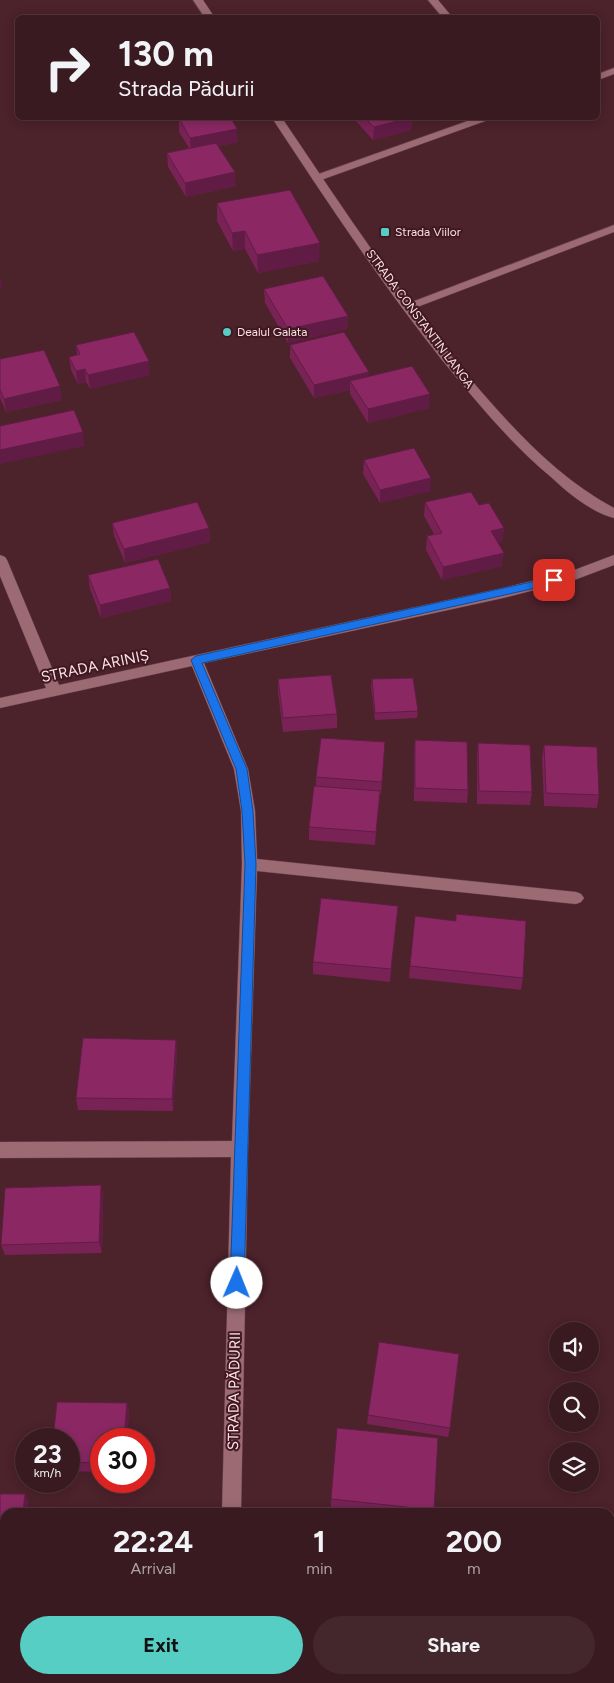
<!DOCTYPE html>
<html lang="en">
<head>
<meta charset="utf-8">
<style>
  body { margin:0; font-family:Figtree,sans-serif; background:#44272d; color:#f1f3f6; height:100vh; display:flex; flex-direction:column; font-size:19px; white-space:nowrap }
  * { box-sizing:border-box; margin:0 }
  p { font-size:16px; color:#aba1a5 }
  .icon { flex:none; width:28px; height:28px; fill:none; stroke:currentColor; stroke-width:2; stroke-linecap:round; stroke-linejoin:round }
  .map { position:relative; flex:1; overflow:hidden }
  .drawer { position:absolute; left:0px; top:1508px; width:615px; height:176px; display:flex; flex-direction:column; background:#391a20; border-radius:15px 15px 0 0; box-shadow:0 2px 12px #0003,0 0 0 1px #53383e }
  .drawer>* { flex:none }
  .top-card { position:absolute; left:15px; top:15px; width:585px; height:105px; border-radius:8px; box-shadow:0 2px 12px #0003,0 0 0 1px #53383e; background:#391a20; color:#f1f3f6; overflow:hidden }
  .tools { position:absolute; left:549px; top:1322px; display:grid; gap:10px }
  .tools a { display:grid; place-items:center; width:50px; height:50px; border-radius:50%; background:#391a20; box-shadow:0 2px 12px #0003,0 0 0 1px #53383e; font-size:25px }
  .speed { position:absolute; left:15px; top:1428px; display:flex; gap:10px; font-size:25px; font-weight:700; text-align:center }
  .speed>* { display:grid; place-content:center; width:65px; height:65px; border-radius:50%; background:#391a20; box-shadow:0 2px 12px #0003,0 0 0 1px #53383e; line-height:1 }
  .speed small { font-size:12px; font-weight:400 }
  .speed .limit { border:8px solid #d22; background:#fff; color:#111 }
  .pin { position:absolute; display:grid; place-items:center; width:42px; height:42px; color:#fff; margin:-21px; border-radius:10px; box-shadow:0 2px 8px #0006 }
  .me { position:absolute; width:55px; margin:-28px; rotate:1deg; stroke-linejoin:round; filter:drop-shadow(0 0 4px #0008) }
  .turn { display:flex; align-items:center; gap:18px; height:105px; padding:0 20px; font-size:22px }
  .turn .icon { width:65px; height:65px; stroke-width:2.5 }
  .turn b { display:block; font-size:35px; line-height:42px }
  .eta { display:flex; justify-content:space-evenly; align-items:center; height:85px; text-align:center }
  .eta b { font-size:30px; font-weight:700; line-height:35px }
  .action { display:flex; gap:10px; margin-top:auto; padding:10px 20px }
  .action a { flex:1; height:58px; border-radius:30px; background:#56cec3; color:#111; font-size:20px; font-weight:700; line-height:58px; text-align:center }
  .action a+a { background:#44272d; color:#f1f3f6 }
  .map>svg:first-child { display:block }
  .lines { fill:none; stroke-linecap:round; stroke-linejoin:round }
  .lane-casing { stroke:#65414a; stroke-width:1 }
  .street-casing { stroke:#65414a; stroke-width:1 }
  .secondary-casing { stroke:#65414a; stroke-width:1 }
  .lane { fill:#9b6a73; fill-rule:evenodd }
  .street { fill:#9b6a73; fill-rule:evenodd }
  .secondary { fill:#9b6a73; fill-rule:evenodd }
  .wall { fill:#782256 }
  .shaded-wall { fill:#611c46 }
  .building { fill:#8b2864; stroke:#611c46 }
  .route { fill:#1a73e8; stroke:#114b97 }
  .poi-dot { fill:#56cec3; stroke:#401822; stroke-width:2 }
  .labels { text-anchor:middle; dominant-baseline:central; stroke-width:4; stroke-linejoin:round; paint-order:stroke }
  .far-poi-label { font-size:12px; fill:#fde1e5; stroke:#401822; text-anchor:start }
  .far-street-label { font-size:12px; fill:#fde1e5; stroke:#401822 }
  .street-label { font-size:15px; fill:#fde1e5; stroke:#401822 }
</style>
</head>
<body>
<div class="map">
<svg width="614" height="1683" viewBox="0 0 614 1683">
  <rect width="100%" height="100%" fill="#4c222b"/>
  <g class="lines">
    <g class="lane-casing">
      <path id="lane" d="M614,225V232L412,309H404L402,307L404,305Z"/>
    </g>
    <g class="street-casing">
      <path id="street" d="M428,0H438L453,18H443Z
        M614,68V74L598,80V74Z
        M476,118H489L488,120L321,180H313L312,178L313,176Z
        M0,555L5,557L7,560L59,685L503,588L569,572L614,555V565L577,579L503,598L204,663L248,769L255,811L257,859L576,892L581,894L584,898L581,902L576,904L257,871L248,1149L241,1512H222L231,1157L0,1158V1142L232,1141L242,864L241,811L234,769L192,666L0,708V698L46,688L0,576Z
        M0,1654H5V1674H0Z
        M219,1679H239V1683H219Z"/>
    </g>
    <g class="secondary-casing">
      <path id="secondary" d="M193,0H203L215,18H205Z
        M272,118H282C344,210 405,303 478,388C518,434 560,479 614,508V518C591,512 568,493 551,477C510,443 476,401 442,360C381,283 326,200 272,118Z"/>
    </g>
    <use href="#lane" class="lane"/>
    <use href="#street" class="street"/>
    <use href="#secondary" class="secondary"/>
  </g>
  <path class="wall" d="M179,118L238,142L218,146L236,186L186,197L168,167L167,153L189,148L179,132Z
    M353,118H412L411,130L373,140Z
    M217,203L319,261L258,273L245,249L233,251L217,221Z
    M264,289L348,316L347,329L288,343L265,303Z
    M76,345L150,375L90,389L86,382L78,384L71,370L69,357L77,355Z
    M290,345L369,376L429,408L368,423L350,394V390L314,398L290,358Z
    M0,359L62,400L6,412L0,398Z
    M364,460L430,491L380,503L363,474Z
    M425,502L479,505L504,528L502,542L498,543L502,566L442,580L426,550L427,536L434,534L424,516Z
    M112,523L209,528L210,542L125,563L114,536Z
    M88,575L170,588L171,601L101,618L90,589Z
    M278,679L337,714V728L283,732L278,692Z
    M372,679L418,711L417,718L375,720L371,686Z
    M415,740L468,790L467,803L414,801V753Z
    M385,742L381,795L380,794L375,845L309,840V827L316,786V777Z
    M478,743L532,792L530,805L477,804V756Z
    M544,745L599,795L597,808L544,806L542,758Z
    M398,906L390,982L313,974V962Z
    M410,966L523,978L521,990L409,978Z
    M176,1040L177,1052L173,1111L78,1110L76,1098Z
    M101,1185L103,1196L102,1253L5,1255L1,1245Z
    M127,1403L129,1412L127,1439H101V1472L69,1471V1439Z
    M368,1415L450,1428L448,1437L367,1424Z
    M0,1494H25L28,1502L27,1512H5V1581H0Z
    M331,1499L434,1510V1512H376L331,1508Z"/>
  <path class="shaded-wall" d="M409,118H412L411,130L373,140L374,127Z
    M237,129L238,142L191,151L190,138Z
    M235,172L236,186L186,197L185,183Z
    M245,231V249L233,251L232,233Z
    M320,243L319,261L258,273L257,255Z
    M0,275L2,288L0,289Z
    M348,316L347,329L288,343V329Z
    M149,361L150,375L90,389L88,375Z
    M85,369L86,382L78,384L76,371Z
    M369,372L368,386L350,381V390L314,398V385Z
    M60,386L62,400L6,412L4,399Z
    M430,394L429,408L368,423V409Z
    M83,432L85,446L0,464V450Z
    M431,478L430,491L380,503V490Z
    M209,528L210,542L125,563L124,549Z
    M504,528L502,542L490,545L491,531Z
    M504,553L502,566L442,580L443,567Z
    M170,588L171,601L101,618L100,605Z
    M380,791V804L375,845L376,832Z
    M398,906L397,918L390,982L391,969Z
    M176,1040L177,1052L173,1111L172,1099Z
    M101,1185L103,1196L102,1253L99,1242Z
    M127,1403L129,1412L127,1439H124Z
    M25,1494L28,1502L27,1512H23Z"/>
  <path class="building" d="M179,118H231L237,129L190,138Z
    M365,118H409L374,127Z
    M216,143L235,172L185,183L167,153Z
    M290,190L320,243L257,255L245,231L232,233L217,203Z
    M323,276L348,316L288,329L264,289Z
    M134,332L149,361L88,375L85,369L76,371L69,357L80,354L76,345Z
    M344,332L369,372L314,385L290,345Z
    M44,350L60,386L4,399L0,390V359Z
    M412,366L430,394L368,409L350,381Z
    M74,410L83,432L0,450V426Z
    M414,448L431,478L380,490L364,460Z
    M471,492L479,505L489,503L504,528L491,531L504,553L443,567L427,536L442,533L425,502Z
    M197,502L209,528L124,549L112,523Z
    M158,559L170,588L100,605L88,575Z
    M331,675L337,714L283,718L278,679Z
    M413,678L418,711L375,713L372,679Z
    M321,738L385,742L382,782L316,777Z
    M415,740L467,742L468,790L415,788Z
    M478,743L530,745L532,792L479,791Z
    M544,745L597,747L599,795L546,793Z
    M314,786L380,791L376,832L309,827Z
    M321,898L398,906L391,969L313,962Z
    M456,914L526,921L523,978L410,966L415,916L456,921Z
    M83,1038L176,1040L172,1099L76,1098Z
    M101,1185L99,1242L1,1245L5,1188Z
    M379,1342L459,1354L450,1428L368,1415Z
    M57,1402L127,1403L124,1439H101V1463L69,1462V1439H53Z
    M337,1428L438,1438L434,1510L331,1499Z
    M0,1494H25L23,1512H5V1573H0Z"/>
  <path class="route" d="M554,577L558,578V583L202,663L247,769L253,811L256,864L244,1283L242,1287L237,1289L232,1287L230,1283L245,864L242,811L236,769L191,660L196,656Z"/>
  <g class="poi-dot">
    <rect x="380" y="227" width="10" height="10" rx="2.5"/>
    <circle cx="227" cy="332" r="5"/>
  </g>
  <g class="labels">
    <g class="far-poi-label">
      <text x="395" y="232">Strada Viilor</text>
      <text x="237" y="332">Dealul Galata</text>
    </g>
    <g class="far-street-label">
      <text transform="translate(420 319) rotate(53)">STRADA CONSTANTIN LANGA</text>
    </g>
    <g class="street-label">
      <text transform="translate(95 666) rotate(-12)">STRADA ARINIȘ</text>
      <text transform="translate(234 1391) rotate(-89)">STRADA PĂDURII</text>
    </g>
  </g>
</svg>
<div class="tools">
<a><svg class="icon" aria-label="sound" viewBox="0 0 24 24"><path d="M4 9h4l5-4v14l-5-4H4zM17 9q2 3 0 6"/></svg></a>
<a><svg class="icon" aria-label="search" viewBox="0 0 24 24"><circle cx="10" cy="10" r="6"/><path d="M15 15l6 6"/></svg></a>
<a><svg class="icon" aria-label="layers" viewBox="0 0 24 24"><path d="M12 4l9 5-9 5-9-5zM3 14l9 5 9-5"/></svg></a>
</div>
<div class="speed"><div>23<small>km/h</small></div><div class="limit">30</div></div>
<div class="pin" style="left:554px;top:580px;background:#d93025"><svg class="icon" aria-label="arrive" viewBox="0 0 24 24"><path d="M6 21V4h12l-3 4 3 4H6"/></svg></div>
<svg class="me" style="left:237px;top:1283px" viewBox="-20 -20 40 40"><circle r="19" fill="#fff"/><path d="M0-13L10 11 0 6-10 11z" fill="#1a73e8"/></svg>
<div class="top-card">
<div class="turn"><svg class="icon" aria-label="right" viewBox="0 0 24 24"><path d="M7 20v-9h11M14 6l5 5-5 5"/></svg><div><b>130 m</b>Strada Pădurii</div></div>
</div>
<section class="drawer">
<div class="eta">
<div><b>22:24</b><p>Arrival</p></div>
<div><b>1</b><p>min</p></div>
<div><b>200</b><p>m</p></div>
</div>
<div class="action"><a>Exit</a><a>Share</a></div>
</section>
</div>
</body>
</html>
